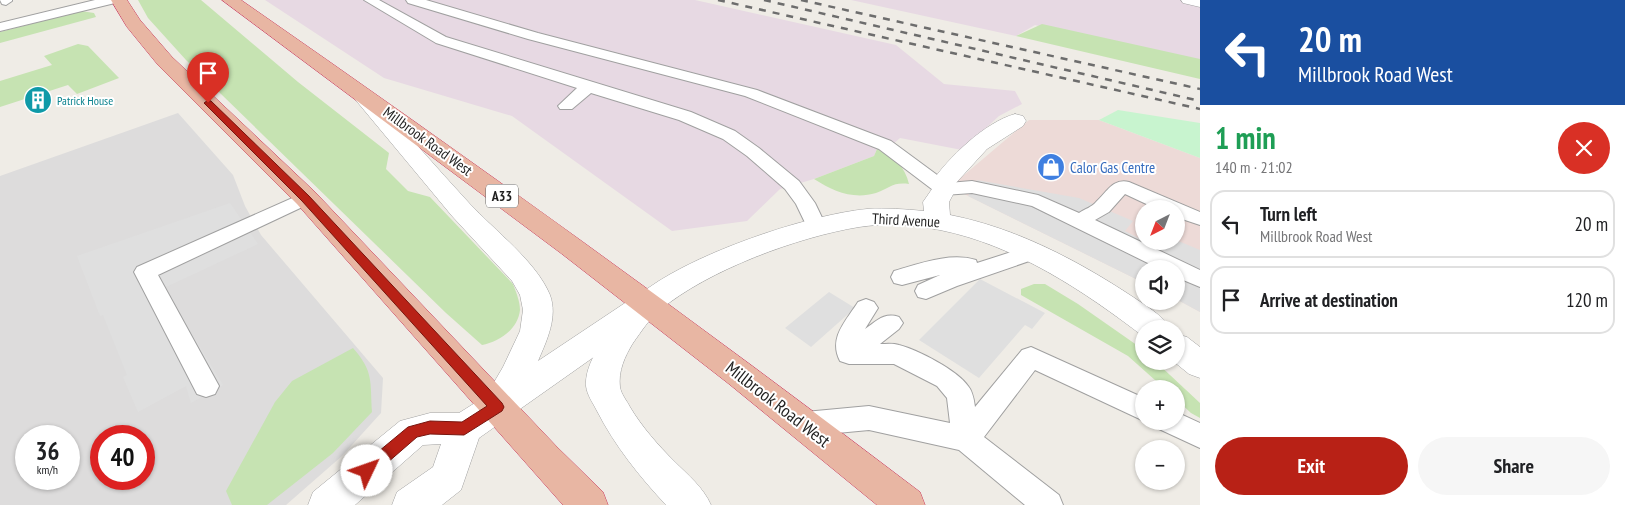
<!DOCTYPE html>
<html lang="en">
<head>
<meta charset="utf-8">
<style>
  body { margin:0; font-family:"PT Sans Narrow",sans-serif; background:#f6f6f6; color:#202124; height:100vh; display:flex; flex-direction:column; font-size:19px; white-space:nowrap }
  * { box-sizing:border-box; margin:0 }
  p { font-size:16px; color:#757577 }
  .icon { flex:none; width:28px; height:28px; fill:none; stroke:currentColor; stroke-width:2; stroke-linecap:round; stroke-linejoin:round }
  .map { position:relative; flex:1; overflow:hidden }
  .details { display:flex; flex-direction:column; background:#fff; width:425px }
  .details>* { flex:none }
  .hud { background:#1a4fa0; color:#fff; overflow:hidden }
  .needle { width:32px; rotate:222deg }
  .buttons { position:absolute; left:1135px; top:200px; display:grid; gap:10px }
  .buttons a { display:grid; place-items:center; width:50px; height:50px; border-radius:50%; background:#fff; box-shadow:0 1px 4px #0004; font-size:25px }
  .speed { position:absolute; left:15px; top:425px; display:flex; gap:10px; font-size:25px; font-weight:700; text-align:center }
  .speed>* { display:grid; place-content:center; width:65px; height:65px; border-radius:50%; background:#fff; box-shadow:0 1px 4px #0004; line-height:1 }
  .speed small { font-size:12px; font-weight:400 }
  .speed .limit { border:8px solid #d22; background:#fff; color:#111 }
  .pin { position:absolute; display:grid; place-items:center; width:42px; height:42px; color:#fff; margin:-51px -21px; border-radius:50% 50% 50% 0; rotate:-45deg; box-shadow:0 0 5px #0007 }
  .pin .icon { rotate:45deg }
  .me { position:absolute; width:55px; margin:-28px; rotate:48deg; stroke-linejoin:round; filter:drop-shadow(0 0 4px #0008) }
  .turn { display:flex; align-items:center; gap:18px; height:105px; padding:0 15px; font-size:22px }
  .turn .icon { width:65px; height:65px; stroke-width:2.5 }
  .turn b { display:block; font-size:35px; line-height:42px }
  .round { display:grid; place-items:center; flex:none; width:52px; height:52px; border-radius:26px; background:#f6f6f6 }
  .headline { display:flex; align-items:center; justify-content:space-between; height:85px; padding:0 15px }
  h1 { font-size:30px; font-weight:700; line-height:38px; color:#1e9e55 }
  .cta { display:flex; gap:10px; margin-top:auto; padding:10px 15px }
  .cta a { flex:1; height:58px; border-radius:30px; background:#b82116; color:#fff; font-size:20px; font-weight:700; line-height:58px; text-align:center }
  .cta a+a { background:#f6f6f6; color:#202124 }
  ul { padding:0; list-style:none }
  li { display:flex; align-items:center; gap:15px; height:68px; margin:0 10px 8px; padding:0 5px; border:2px solid #e0e0e0; border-radius:15px }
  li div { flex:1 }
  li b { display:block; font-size:19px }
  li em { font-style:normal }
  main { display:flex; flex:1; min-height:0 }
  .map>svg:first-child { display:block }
  .residential { fill:#dddcdc; fill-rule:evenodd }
  .commercial { fill:#eddad7; fill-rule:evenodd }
  .industrial { fill:#e7d9e3 }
  .grass { fill:#c6e3b2 }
  .park { fill:#c8f4cf }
  .parking { fill:#dfdfdf }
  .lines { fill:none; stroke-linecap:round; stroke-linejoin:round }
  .service-casing { stroke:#a0a0a0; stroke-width:2 }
  .minor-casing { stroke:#a0a0a0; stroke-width:1 }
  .tertiary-casing { stroke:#a0a0a0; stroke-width:1 }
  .trunk-casing { stroke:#c8385f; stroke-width:1 }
  .service { fill:#fff; fill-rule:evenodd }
  .minor { fill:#fff; fill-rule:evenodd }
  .tertiary { fill:#fff; fill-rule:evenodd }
  .trunk { fill:#e8b6a3; fill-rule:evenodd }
  .rail { stroke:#6d6d6d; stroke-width:2.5; stroke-dasharray:7 7; stroke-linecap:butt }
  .route { fill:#b82116; stroke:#78150e }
  .labels { text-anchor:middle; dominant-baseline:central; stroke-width:4; stroke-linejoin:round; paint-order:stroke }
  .far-culture-label { font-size:12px; fill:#0d838f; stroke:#fff; text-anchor:start }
  .shield { fill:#fff; stroke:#626262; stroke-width:1 }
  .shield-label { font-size:14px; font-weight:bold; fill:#1f1f1f }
  .street-label { font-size:15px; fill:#1f1f1f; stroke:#fff }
  .shop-label { font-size:15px; fill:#366cbe; stroke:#fff; text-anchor:start }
  .near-street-label { font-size:18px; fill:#1f1f1f; stroke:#fff }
</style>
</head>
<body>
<main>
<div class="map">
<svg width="1200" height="505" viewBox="0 0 1200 505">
  <rect width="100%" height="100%" fill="#efece6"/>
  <path class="residential" d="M178,113L233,175L245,206L261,235L383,378L381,413L342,456L286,505H0V176ZM26,436H69V479H26ZM101,436H144V479H101Z"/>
  <path class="commercial" d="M1029,120H1099L1200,158V312L1176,299V269H1144V283L962,193L957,181ZM1144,209H1176V241H1144Z"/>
  <path class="industrial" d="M265,0H695L896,45L944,84L1015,91L1022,104L999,116L962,150L900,138L884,152L877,149L874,156L814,179L780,189L747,221L672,231L512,116L384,78Z
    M851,0H1200V68L1035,25L1016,36Z"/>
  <path class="grass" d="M138,0H201L298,82L389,153L386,169L408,191L430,197L513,284C516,292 520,301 520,310C518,330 498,342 482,345L446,313L186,60L148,18Z
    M81,11L94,13L96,17L0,43V32Z
    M1042,24L1200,59V79L1016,36Z
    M78,44L88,46L119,78L77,94L68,85L0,107V81L52,65L44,56Z
    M877,149C894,155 905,167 909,184C892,182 891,188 876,193C853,200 833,191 814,179L874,156Z
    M1034,284H1045L1078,304L1141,348L1144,351V361H1155L1200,403V418L1191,413L1176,399V389H1165L1128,356L1021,295V289Z
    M353,348C374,372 370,381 372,412L333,453L267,505H232L226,491L275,402L292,381Z"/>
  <path class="park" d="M1118,110L1200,123V158L1099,120Z"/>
  <path class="parking" d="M977,180L1079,198L1133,221L1125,231L1144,241L1163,248L1168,241L1176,240L1200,250V312L1176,299V269H1144V283L968,196Z
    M230,203L258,244L164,288L223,385L191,403L186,386L138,412L123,377L127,375L103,315L100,316L77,256Z
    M980,279L1045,313L1032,329L1025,325L979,378L919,340Z
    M829,292L855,308L811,347L785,328Z"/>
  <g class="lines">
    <g class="service-casing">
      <path id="service" d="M0,0H12V1L6,5L2,4Z
        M95,0H117L115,3L0,31V23Z
        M364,0H379L446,37L691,112L735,131L759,148L799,181L815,203L827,228L824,233L817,235L810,233L796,204L785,189L747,156L723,139L679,120L591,93L572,109H560L558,106L577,88L436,43Z
        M406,0H426L538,33L757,90L891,141L948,183L972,181L1038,195L1079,213C1085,209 1092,207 1096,202C1107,192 1113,178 1129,182L1200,212V225L1176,217V209H1157L1125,194L1109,212L1095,220L1200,270V287L1176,277V269H1160L1032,206L972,193L944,195L937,193L879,149L745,96L528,39L408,3Z
        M306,192L313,194L316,198L313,202L158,275L219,386L215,394L206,397L197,394L134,272L137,267Z
        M1030,246L1038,248L1041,253L1038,258L957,286L926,299L918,297L915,291L918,285L940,275L902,285L894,283L891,277L894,271C919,264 950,252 976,260L977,263Z
        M866,299L874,302L878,308L865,329C877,321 884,312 899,317L903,323L899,329L880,344C886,344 893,343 899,345C918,350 957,370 968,386C973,392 974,400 975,407L1022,350L1031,347L1144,398V421L1035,370L984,437L1059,495L1063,505H1025L959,450L869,430L805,436L795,432L791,424L795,416L805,412L869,406L950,423L947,398L937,386L894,364H849L840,361C828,338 846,321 858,302Z
        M1176,412L1200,423V448L1159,429L1156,421H1176Z"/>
    </g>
    <g class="minor-casing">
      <path id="minor" d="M1181,0H1200V7L1183,3Z
        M1015,114L1023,116L1026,121L1023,126L987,149L955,184L956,189L949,202L950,215C1016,228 1077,260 1133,297C1146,306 1163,315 1170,329H1144V337C1084,291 1015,245 940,230C914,225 885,223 859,227C798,237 708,270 660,310C649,319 641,332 633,343C625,356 618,371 620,387C621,394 627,401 630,407C642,427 658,445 674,461C688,475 703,487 711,505H666C639,476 615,446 597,411C593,403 587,395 586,386C585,371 593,357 600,344C609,326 623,308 638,296C685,256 805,215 867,209C886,208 905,209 924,211L923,202L932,189L931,183C948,158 985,122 1015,114Z
        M1176,334L1187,337L1200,347V378L1189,374L1173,361H1176Z"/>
    </g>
    <g class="tertiary-casing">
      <path id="tertiary" d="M361,88L368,90C402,128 435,166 470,204C494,230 536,261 550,295C558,317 547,340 538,361L637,295L648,292L659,295L663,303L659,311L479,438L461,490L442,505H392L397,492L433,467L441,444L423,445L355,505H308L313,492L400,421L430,413H459L486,396L503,367L520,331L523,310L520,295L512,281L452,216L354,98L351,94L354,90Z"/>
    </g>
    <g class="trunk-casing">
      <path id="trunk" d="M111,0H127L140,20L172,57L315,192L557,447L603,492L608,505H563L297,204L158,65L127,27Z
        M222,0H241C470,159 697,322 920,492L925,505H877L729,384L562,254Z"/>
    </g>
    <use href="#service" class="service"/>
    <use href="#minor" class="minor"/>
    <use href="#tertiary" class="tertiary"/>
    <use href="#trunk" class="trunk"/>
    <path class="rail" d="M718,0L1200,109
      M764,0L1200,101
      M801,0L1200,89"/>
  </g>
  <path class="route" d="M208,100L211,101L309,196L502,403L504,407L502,411L464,435L430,434L417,437L372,476L367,478L361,476L359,471L361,466L408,427L430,421L462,422L487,406L302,201L204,103Z"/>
  <defs>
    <g id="building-disc" transform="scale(1.4375)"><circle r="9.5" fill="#0f9aa8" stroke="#fff"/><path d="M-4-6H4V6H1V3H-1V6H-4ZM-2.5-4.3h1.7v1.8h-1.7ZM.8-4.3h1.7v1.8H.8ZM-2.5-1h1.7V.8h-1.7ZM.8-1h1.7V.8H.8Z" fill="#fff"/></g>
    <g id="shop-disc" transform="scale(1.4375)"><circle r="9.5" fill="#3f7fe0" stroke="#fff"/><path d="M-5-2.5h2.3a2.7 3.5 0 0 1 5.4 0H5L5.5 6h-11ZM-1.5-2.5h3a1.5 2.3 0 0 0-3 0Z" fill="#fff"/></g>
  </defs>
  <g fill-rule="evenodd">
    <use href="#building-disc" x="38" y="100"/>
    <use href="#shop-disc" x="1051" y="167"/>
  </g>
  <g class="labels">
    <g class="far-culture-label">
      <text x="57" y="100">Patrick House</text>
    </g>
    <rect class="shield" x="486" y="184.5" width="32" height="23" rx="4"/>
    <g class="shield-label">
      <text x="502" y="196">A33</text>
    </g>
    <g class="street-label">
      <text transform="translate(428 141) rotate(36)">Millbrook Road West</text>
      <text transform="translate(906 220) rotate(3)">Third Avenue</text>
    </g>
    <g class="shop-label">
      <text x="1070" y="167">Calor Gas Centre</text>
    </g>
    <g class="near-street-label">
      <text transform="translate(778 404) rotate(38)">Millbrook Road West</text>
    </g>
  </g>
</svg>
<div class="buttons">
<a><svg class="needle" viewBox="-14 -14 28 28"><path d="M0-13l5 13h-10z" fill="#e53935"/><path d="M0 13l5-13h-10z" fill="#757577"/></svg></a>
<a><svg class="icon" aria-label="sound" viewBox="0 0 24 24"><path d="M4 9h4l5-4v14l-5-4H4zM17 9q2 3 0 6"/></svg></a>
<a><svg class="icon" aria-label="layers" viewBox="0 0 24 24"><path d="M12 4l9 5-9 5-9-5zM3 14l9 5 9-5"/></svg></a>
<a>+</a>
<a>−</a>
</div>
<div class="speed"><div>36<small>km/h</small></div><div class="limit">40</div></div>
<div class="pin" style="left:208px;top:103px;background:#d93025"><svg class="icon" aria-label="arrive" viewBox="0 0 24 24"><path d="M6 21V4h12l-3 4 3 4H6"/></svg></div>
<svg class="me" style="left:367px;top:471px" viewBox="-20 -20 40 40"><circle r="19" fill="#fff"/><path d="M0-13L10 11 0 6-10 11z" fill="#b82116"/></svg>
</div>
<section class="details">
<div class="hud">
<div class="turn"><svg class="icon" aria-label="left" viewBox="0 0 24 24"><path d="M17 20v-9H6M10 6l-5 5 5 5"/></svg><div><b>20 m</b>Millbrook Road West</div></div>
</div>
<div class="headline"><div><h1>1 min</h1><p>140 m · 21:02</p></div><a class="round" style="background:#d93025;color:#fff"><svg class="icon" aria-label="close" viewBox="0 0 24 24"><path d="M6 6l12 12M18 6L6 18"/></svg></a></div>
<ul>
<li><svg class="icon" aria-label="left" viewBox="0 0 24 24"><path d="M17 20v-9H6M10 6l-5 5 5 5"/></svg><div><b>Turn left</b><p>Millbrook Road West</p></div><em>20 m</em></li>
<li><svg class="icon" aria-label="arrive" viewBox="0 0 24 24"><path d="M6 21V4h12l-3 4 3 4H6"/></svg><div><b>Arrive at destination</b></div><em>120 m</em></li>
</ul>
<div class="cta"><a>Exit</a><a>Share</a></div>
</section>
</main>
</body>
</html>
